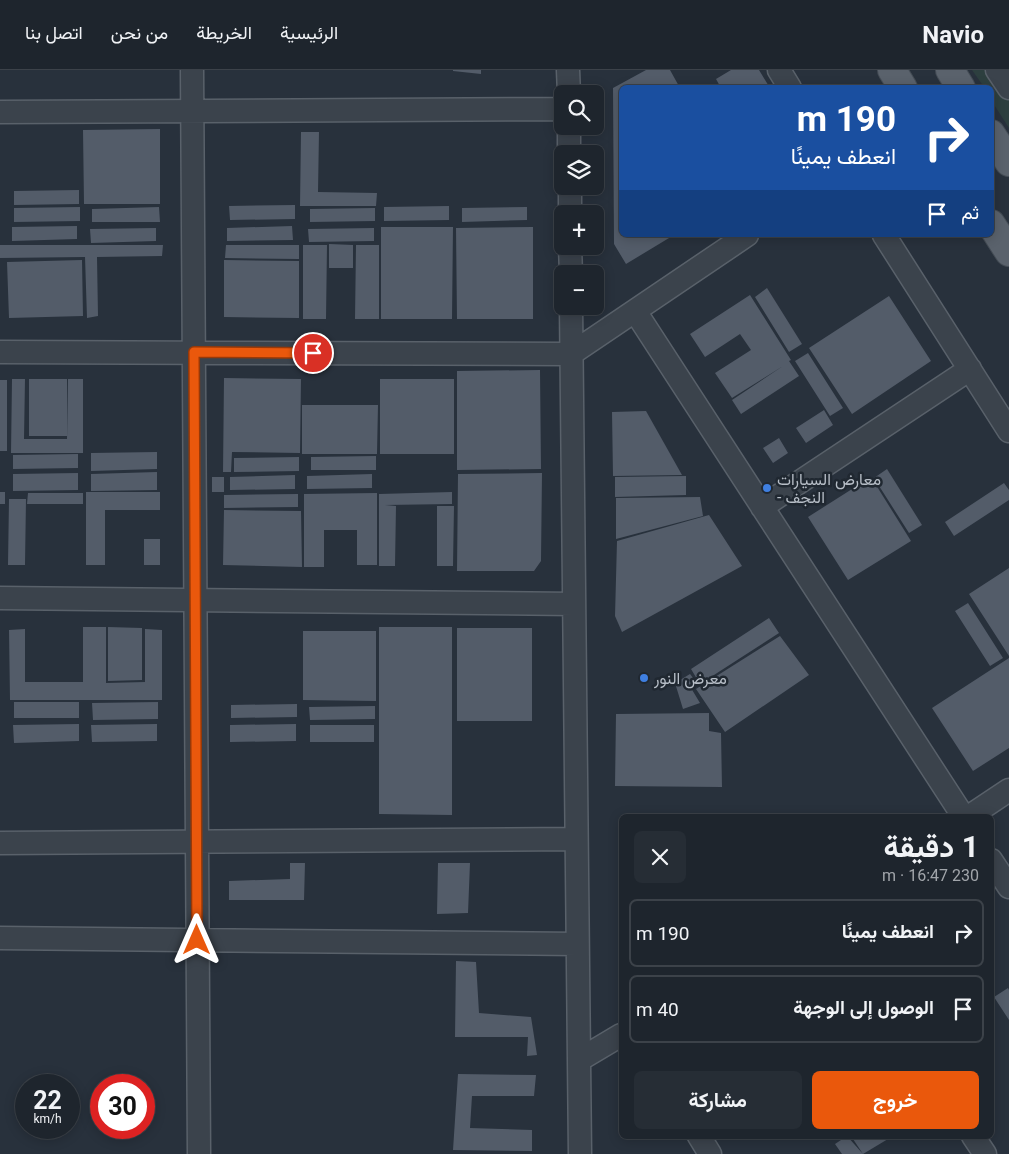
<!DOCTYPE html>
<html lang="ar">
<head>
<meta charset="utf-8">
<style>
  body { margin:0; font-family:Roboto,Vazirmatn,sans-serif; background:#262d35; color:#f1f3f6; direction:rtl; height:100vh; display:flex; flex-direction:column; font-size:19px; white-space:nowrap }
  * { box-sizing:border-box; margin:0 }
  p { font-size:16px; color:#a1a5aa }
  .icon { flex:none; width:28px; height:28px; fill:none; stroke:currentColor; stroke-width:2; stroke-linecap:round; stroke-linejoin:round }
  .map { position:relative; flex:1; overflow:hidden; direction:ltr }
  .side { position:absolute; left:619px; top:744px; width:375px; height:325px; display:flex; flex-direction:column; background:#1e252d; border-radius:8px; box-shadow:0 2px 12px #0003,0 0 0 1px #3c4249; direction:rtl }
  .side>* { flex:none }
  .hud { position:absolute; left:619px; top:15px; width:375px; height:152px; border-radius:8px; box-shadow:0 2px 12px #0003,0 0 0 1px #3c4249; direction:rtl; background:#1a4fa0; color:#fff; overflow:hidden }
  .controls { position:absolute; left:554px; top:15px; display:grid; gap:10px }
  .controls a { display:grid; place-items:center; width:50px; height:50px; border-radius:8px; background:#1e252d; box-shadow:0 2px 12px #0003,0 0 0 1px #3c4249; font-size:25px }
  .speed { position:absolute; left:15px; top:1004px; display:flex; gap:10px; font-size:25px; font-weight:700; text-align:center }
  .speed>* { display:grid; place-content:center; width:65px; height:65px; border-radius:50%; background:#1e252d; box-shadow:0 2px 12px #0003,0 0 0 1px #3c4249; line-height:1 }
  .speed small { font-size:12px; font-weight:400 }
  .speed .limit { border:8px solid #d22; background:#fff; color:#111 }
  .pin { position:absolute; display:grid; place-items:center; width:42px; height:42px; color:#fff; margin:-21px; border:2px solid #fff; border-radius:50%; box-shadow:0 1px 5px #0007 }
  .me { position:absolute; width:55px; margin:-28px; rotate:0deg; stroke-linejoin:round; filter:drop-shadow(0 0 4px #0008) }
  .turn { display:flex; align-items:center; gap:18px; height:105px; padding:0 15px; font-size:22px }
  .turn .icon { width:65px; height:65px; stroke-width:2.5 }
  .turn b { display:block; font-size:35px; line-height:42px }
  .then { display:flex; align-items:center; height:48px; padding:0 15px; background:#0003; gap:10px; font-size:19px }
  .round { display:grid; place-items:center; flex:none; width:52px; height:52px; border-radius:8px; background:#262d35 }
  .head { display:flex; align-items:center; justify-content:space-between; height:85px; padding:0 15px }
  h1 { font-size:30px; font-weight:700; line-height:38px }
  .cta { display:flex; gap:10px; margin-top:auto; padding:10px 15px }
  .cta a { flex:1; height:58px; border-radius:8px; background:#ea580c; color:#fff; font-size:20px; font-weight:700; line-height:58px; text-align:center }
  .cta a+a { background:#262d35; color:#f1f3f6 }
  ul { padding:0; list-style:none }
  li { display:flex; align-items:center; gap:15px; height:68px; margin:0 10px 8px; padding:0 5px; border:2px solid #3c4249; border-radius:8px }
  li div { flex:1 }
  li b { display:block; font-size:19px }
  li em { font-style:normal }
  header { display:flex; align-items:center; gap:30px; box-sizing:border-box; height:70px; padding:0 25px; background:#1e252d; border-bottom:1px solid #3c4249 }
  header strong { font-size:24px }
  nav { display:flex; gap:28px; margin-inline-start:auto; font-size:18px }
  .map>svg:first-child { display:block }
  .green { fill:#2d3f3f }
  .building { fill:#535c69 }
  .lines { fill:none; stroke-linecap:round; stroke-linejoin:round }
  .minor-casing { stroke:#59616a; stroke-width:25 }
  .major-casing { stroke:#444c55; stroke-width:30 }
  .minor { stroke:#3b434c; stroke-width:22 }
  .major { stroke:#5a626c; stroke-width:28 }
  .route-casing { stroke:#983908; stroke-width:12 }
  .route { stroke:#ea580c; stroke-width:9 }
  .shop-dot { fill:#3f7fe0; stroke:#202831; stroke-width:2 }
  .labels { text-anchor:middle; dominant-baseline:central; stroke-width:5; stroke-linejoin:round; paint-order:stroke }
  .poi-label { font-size:16px; fill:#b7bec7; stroke:#202831; text-anchor:start }
</style>
</head>
<body>
<header>
<strong>Navio</strong>
<nav><a>الرئيسية</a><a>الخريطة</a><a>من نحن</a><a>اتصل بنا</a></nav>
</header>
<div class="map">
<svg width="1009" height="1084" viewBox="0 0 1009 1084">
  <rect width="100%" height="100%" fill="#28313c"/>
  <path class="green" d="M972,0H1009V58L991,30V18L984,17Z"/>
  <path class="building" d="M453,0H481V4L453,1Z
    M646,0H670L680,18H621V165H674L626,194L614,174L613,18Z
    M731,0H759L770,18H721L716,9Z
    M160,59V134H84L83,60Z
    M301,62H319L318,122L377,123L376,136H300Z
    M79,120V134L14,135V121Z
    M295,135V149L230,150L229,136Z
    M449,136V150L384,151V137Z
    M80,137V151L14,152V138Z
    M159,137L160,152H92V139Z
    M527,137V150L462,152V138Z
    M375,138V151L310,152V139Z
    M77,156V169L12,171V157Z
    M292,156L293,170L227,171V158Z
    M381,157H453L452,249H381Z
    M533,157V249H457L456,158Z
    M156,158V171L91,173L90,159Z
    M374,158V171L309,172L308,159Z
    M329,174L353,175V198H329Z
    M0,175H163L162,186L97,187L98,246L87,248L85,187L0,188Z
    M226,175H299V189L225,188Z
    M303,175H327L326,249H303Z
    M356,175H379V249H355Z
    M82,190L83,246L9,248L7,192Z
    M224,190L299,191V248L224,247Z
    M767,218L802,274L789,282L755,227Z
    M750,225L791,290L789,291L799,306L741,344L732,330L783,296L732,328L715,303L751,280L740,264L705,287L690,264Z
    M889,226L931,291L852,344L809,278Z
    M808,283L843,338L830,346L795,291Z
    M540,300L541,399L457,400V301Z
    M224,308L301,309L300,383L232,382L231,402H223Z
    M12,309H25L24,369H67L68,309H83V383H11Z
    M29,309H67V366H29Z
    M380,309H454V384H380Z
    M0,310H7V381H0Z
    M302,335H378L377,384H302Z
    M824,340L833,355L806,373L796,358Z
    M646,341L682,405L613,406L612,342Z
    M779,368L788,383L773,393L763,378Z
    M157,382V399L91,401V383Z
    M78,384V398L13,399V385Z
    M376,386V400H311V387Z
    M299,387V401L234,402V388Z
    M887,399L922,455L909,463L874,408Z
    M157,402V420L91,421V404Z
    M78,403V420L13,421V404Z
    M542,403L541,491L534,501H457L458,404Z
    M372,404V418L307,419V406Z
    M295,405V419L230,420V407Z
    M686,406V425L615,427V407Z
    M212,407H224V422H212Z
    M871,407L911,471L848,510L808,447Z
    M1004,413L1009,420V430L954,466L945,452Z
    M0,422H5V434H0Z
    M86,422H160V440H105V495H86Z
    M452,422V434L385,435L396,436L395,496H379V424Z
    M28,423H83V434H27Z
    M377,423V495H357V460H324V497H304V424Z
    M298,424V437L224,438V425Z
    M700,427L703,446L616,469V428Z
    M9,429H26L25,495H8Z
    M437,436H454L453,496H437Z
    M224,440L301,441L302,497L223,495Z
    M709,445L742,496L622,562L615,546L617,471Z
    M144,469H160V495H144Z
    M1009,498V586L969,524Z
    M968,533L1003,588L990,596L955,541Z
    M769,548L779,563L700,614L691,599Z
    M83,557H106V613L145,612V559L162,560V630H10L9,560L25,559V612H83Z
    M108,557L142,558V610L108,611Z
    M379,557H452V745L379,744Z
    M457,558H532V651H457Z
    M303,561H376V631L303,630Z
    M780,566L809,605L725,662L696,619Z
    M1009,588V678L973,701L932,638Z
    M690,604L697,613L691,618L700,633L683,639L675,613Z
    M14,632H79V648H14Z
    M158,632V649L93,650L92,633Z
    M297,634V647L231,648V635Z
    M375,636V649L310,650L309,637Z
    M709,643V661L721,663L722,717L615,716L616,644Z
    M79,654V671L14,673L13,655Z
    M157,654V671L92,672L91,655Z
    M296,654V671L230,672V655Z
    M310,655H374V672H310Z
    M290,793H305L304,830H229V811L290,809Z
    M438,793H470L468,843L437,844Z
    M456,891L476,892L479,943L531,947L537,985L527,986L528,967H455Z
    M1008,918L1009,920V950L994,927Z
    M458,1004L536,1005L534,1026H472L470,1058L532,1060V1081L453,1080Z
    M847,1066L863,1084L851,1066H893L863,1084H842L835,1074Z"/>
  <g class="lines">
    <g class="minor-casing">
      <path id="minor" d="M192,0L199,1084
        M568,0L569,24
        M779,0L790,18
        M997,0L1009,18
        M0,42L562,39
        M569,56V84
        M570,116V144
        M884,165L1009,361
        M570,176L571,204
        M571,236L580,1084
        M635,241L963,746
        M0,282L571,284L747,165
        M762,437L970,299
        M0,528L574,534
        M970,746L1009,720
        M0,773L576,769
        M991,790L1009,817
        M0,868L577,874
        M579,990L621,965
        M699,1066L710,1084
        M973,1066L985,1084"/>
    </g>
    <g class="major-casing">
      <path id="major" d="M892,0L903,18
        M950,0L961,18
        M991,64L1009,92
        M991,154L1009,182"/>
    </g>
    <use href="#minor" class="minor"/>
    <use href="#major" class="major"/>
  </g>
  <g class="lines">
    <g class="route-casing">
      <path id="route" d="M197,870L194,282L313,283"/>
    </g>
    <use href="#route" class="route"/>
  </g>
  <g class="shop-dot">
    <circle cx="767" cy="418" r="5"/>
    <circle cx="644" cy="608" r="5"/>
  </g>
  <g class="labels">
    <g class="poi-label">
      <text x="777" y="409">معارض السيارات<tspan x="777" dy="18">- النجف</tspan></text>
      <text x="654" y="608">معرض النور</text>
    </g>
  </g>
</svg>
<div class="controls">
<a><svg class="icon" aria-label="search" viewBox="0 0 24 24"><circle cx="10" cy="10" r="6"/><path d="M15 15l6 6"/></svg></a>
<a><svg class="icon" aria-label="layers" viewBox="0 0 24 24"><path d="M12 4l9 5-9 5-9-5zM3 14l9 5 9-5"/></svg></a>
<a>+</a>
<a>−</a>
</div>
<div class="speed"><div>22<small>km/h</small></div><div class="limit">30</div></div>
<div class="pin" style="left:313px;top:283px;background:#d93025"><svg class="icon" aria-label="arrive" viewBox="0 0 24 24"><path d="M6 21V4h12l-3 4 3 4H6"/></svg></div>
<svg class="me" style="left:197px;top:870px" viewBox="-20 -20 40 40"><path d="M0-17L14 15 0 8-14 15z" fill="#ea580c" stroke="#fff" stroke-width="4"/></svg>
<div class="hud">
<div class="turn"><svg class="icon" aria-label="right" viewBox="0 0 24 24"><path d="M7 20v-9h11M14 6l5 5-5 5"/></svg><div><b>190 m</b>انعطف يمينًا</div></div>
<div class="then">ثم<svg class="icon" aria-label="arrive" viewBox="0 0 24 24"><path d="M6 21V4h12l-3 4 3 4H6"/></svg></div>
</div>
<section class="side">
<div class="head"><div><h1>1 دقيقة</h1><p>230 m · 16:47</p></div><a class="round"><svg class="icon" aria-label="close" viewBox="0 0 24 24"><path d="M6 6l12 12M18 6L6 18"/></svg></a></div>
<ul>
<li><svg class="icon" aria-label="right" viewBox="0 0 24 24"><path d="M7 20v-9h11M14 6l5 5-5 5"/></svg><div><b>انعطف يمينًا</b></div><em>190 m</em></li>
<li><svg class="icon" aria-label="arrive" viewBox="0 0 24 24"><path d="M6 21V4h12l-3 4 3 4H6"/></svg><div><b>الوصول إلى الوجهة</b></div><em>40 m</em></li>
</ul>
<div class="cta"><a>خروج</a><a>مشاركة</a></div>
</section>
</div>
</body>
</html>
